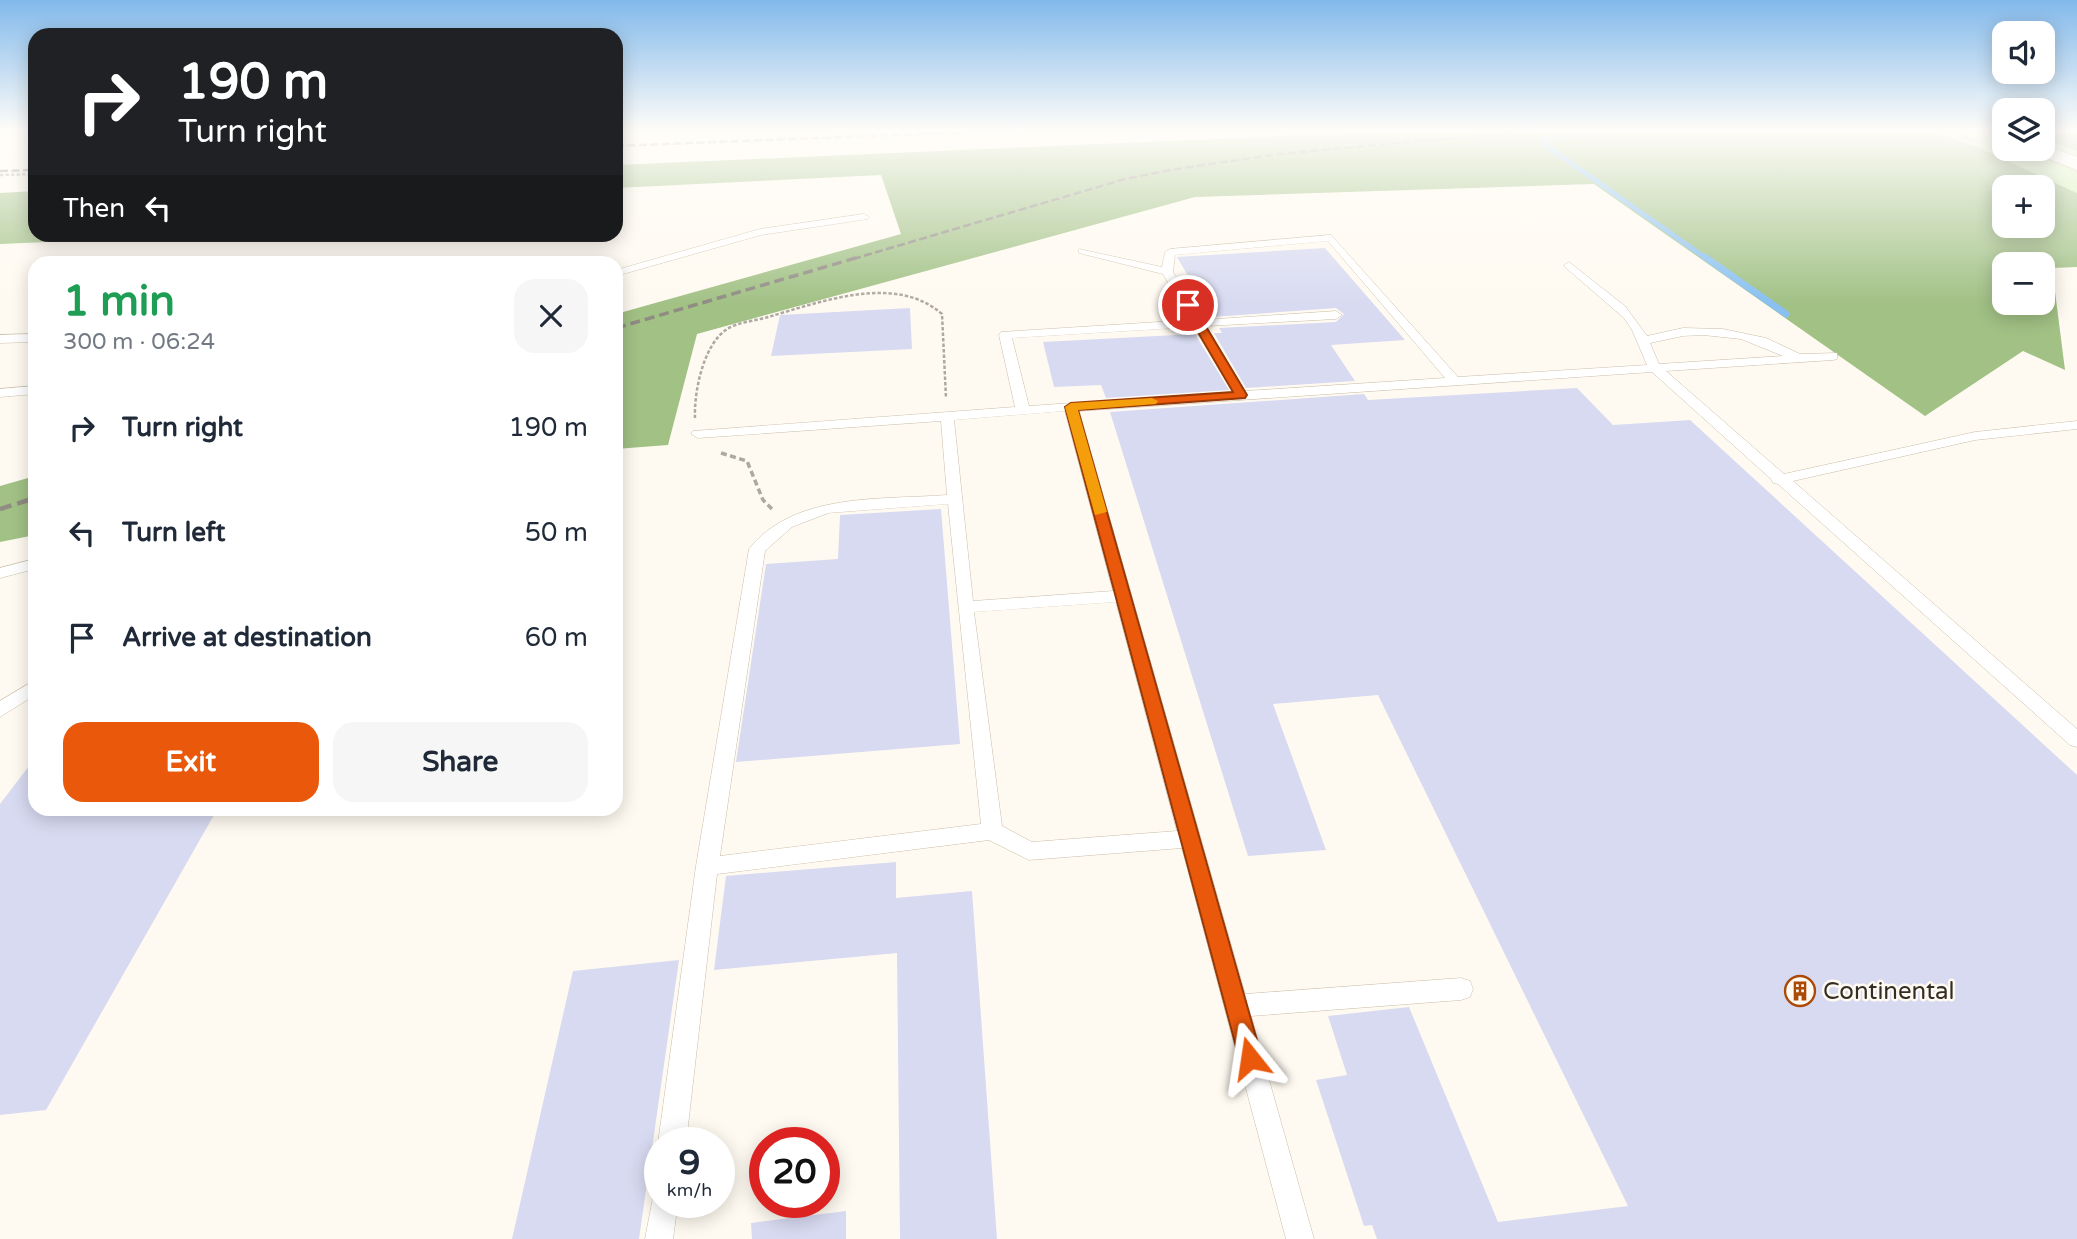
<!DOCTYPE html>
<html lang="en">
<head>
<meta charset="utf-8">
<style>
  body { margin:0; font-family:"Varela Round",sans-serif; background:#f6f6f7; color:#1f2937; height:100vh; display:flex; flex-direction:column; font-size:26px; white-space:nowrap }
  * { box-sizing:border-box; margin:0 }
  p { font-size:23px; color:#747a83 }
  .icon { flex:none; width:38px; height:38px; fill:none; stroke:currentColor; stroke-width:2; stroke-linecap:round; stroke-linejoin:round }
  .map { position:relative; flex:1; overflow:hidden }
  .side { position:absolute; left:28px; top:256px; width:595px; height:560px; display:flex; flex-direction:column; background:#fff; border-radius:21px; box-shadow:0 4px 18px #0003 }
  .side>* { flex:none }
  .top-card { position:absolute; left:28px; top:28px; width:595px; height:214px; border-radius:21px; box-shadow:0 4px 18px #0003; background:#202124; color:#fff; overflow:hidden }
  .tools { position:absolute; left:1992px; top:21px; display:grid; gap:14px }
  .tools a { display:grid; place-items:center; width:63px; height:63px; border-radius:14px; background:#fff; box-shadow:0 4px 18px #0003; font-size:35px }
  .speed { position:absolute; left:644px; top:1127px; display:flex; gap:14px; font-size:35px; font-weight:700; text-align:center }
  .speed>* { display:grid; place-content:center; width:91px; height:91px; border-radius:50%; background:#fff; box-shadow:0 4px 18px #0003; line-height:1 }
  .speed small { font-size:18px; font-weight:400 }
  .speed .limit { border:10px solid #d22; background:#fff; color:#111 }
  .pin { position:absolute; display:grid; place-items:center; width:60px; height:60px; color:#fff; margin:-30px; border:4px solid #fff; border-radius:50%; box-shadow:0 2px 7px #0007 }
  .me { position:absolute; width:77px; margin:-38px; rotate:345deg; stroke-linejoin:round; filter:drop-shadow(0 0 5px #0008) }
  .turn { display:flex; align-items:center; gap:24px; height:147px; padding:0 35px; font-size:32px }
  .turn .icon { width:91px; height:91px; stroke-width:2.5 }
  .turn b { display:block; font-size:49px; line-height:60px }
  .then { display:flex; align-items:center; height:66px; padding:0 35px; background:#0003; gap:14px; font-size:26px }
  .round { display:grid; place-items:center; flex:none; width:74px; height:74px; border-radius:21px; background:#f6f6f7 }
  .headline { display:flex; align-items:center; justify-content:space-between; height:119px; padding:0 35px }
  h1 { font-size:42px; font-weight:800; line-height:52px; color:#1e9e55 }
  .button { display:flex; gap:14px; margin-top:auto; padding:14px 35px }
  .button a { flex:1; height:80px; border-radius:21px; background:#ea580c; color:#fff; font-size:28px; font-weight:800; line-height:80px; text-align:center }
  .button a+a { background:#f6f6f7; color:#1f2937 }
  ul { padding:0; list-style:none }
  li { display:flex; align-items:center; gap:21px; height:105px; padding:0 35px }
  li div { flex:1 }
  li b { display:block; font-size:26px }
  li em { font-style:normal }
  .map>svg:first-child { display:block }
  .green { fill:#cfefb4 }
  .forest { fill:#a1c185; fill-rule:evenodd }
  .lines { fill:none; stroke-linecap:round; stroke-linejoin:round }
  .stream-far1 { stroke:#89c0f0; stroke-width:5 }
  .stream { stroke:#89c0f0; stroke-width:7 }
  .building { fill:#d8daf1 }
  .lane-casing { stroke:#c9bea8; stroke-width:1 }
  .primary-casing { stroke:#c9bea8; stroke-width:2 }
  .path-far1 { stroke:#ada8a0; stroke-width:2.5; stroke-dasharray:3.5 2; stroke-linecap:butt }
  .path { stroke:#ada8a0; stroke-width:3.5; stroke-dasharray:6 3.5; stroke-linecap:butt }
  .lane { fill:#fff; fill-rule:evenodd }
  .primary { fill:#fff; fill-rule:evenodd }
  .rail-far2 { stroke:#908b83; stroke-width:2.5; stroke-dasharray:8 3.5; stroke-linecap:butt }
  .rail-far1 { stroke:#908b83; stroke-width:3.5; stroke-dasharray:10 5; stroke-linecap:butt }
  .rail { stroke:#908b83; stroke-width:4.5; stroke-dasharray:12 6; stroke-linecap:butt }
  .route { fill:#ea580c; stroke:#983908; stroke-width:2 }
  .slow { fill:#f59e0b }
  .labels { text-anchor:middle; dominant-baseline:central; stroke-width:5; stroke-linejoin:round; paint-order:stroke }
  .near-poi-label { font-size:24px; fill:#322d25; stroke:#fffaf1; text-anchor:start }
</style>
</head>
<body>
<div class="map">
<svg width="2077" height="1239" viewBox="0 0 2077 1239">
  <rect width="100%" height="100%" fill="#fffaf1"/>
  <path class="green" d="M1927,130H2004V149H2042V137L2077,151V193L1975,146Z"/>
  <path class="forest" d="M1419,130H1927L1975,146L2077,193V267L2052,268L2065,370L2023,351L1925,416L1594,184L1195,197L697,334L668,445L616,449V314L901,234L881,175L616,188V165ZM2004,187H2042V226H2004ZM2004,264H2042V303H2004Z
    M2042,130H2077V151L2042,137Z
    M35,191V234L214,235L0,244V193Z
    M35,476V535L0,542V486Z"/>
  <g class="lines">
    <path class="stream-far1" d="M1613,130L1543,140L1544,144L1707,259"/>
    <path class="stream" d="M1705,257L1786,314"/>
  </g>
  <path class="building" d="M1325,248L1405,340L1331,345L1355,381L1246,388L1214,333H1222L1219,328L1336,322L1344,314L1336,308L1212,317L1177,257Z
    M910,308L912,349L771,356L780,315Z
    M1195,334L1229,390L1106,398L1101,385L1054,387L1043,342Z
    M1577,388L1613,425L1690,420L2077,775V1239H1377L1372,1225L1364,1226L1316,1080L1347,1075L1328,1016L1409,1007L1498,1222L1628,1206L1378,695L1273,704L1326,850L1248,856L1110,412L1364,394L1368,400Z
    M941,509L960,744L736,762L766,564L838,559L840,515Z
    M35,758V808H218L46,1110L0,1115V804Z
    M896,862V898L972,891L997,1239H900L897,953L714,970L726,876Z
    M679,960L639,1239H512L573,971Z
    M846,1211V1239H752L751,1223Z"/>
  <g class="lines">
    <g class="lane-casing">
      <path id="lane" d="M0,130H35V133H1Z
        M864,214L869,217L868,219L761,235L616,276V270L760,229Z
        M1331,235L1458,377L1647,365L1632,330L1624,318L1565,267L1564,265L1569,262L1625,306L1647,336L1683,328L1723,329L1766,338L1800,354L1837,353V359L1833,360L1666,371L1784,474L1975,432L2077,421V429L1975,440L1793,481L2077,729V747L2070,745L1778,484L1773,483L1771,479L1652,372L1079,411L1245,994L1461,978L1470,981L1473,989L1470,997L1461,1000L1251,1016L1314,1239H1286L1182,848L1029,860L989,840L717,874L686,1143H660V1146L658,1143L696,866L749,549C794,492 882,500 947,495L941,421L698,438L691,434L693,431L1015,407L999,335L1001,332L1190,320L1163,274L1079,253V249L1162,267L1165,252L1170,249ZM1328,241L1445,378L1245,391L1206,326L1336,319L1342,315L1336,311L1202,320L1173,272L1175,255ZM1194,327L1233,392L1029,406L1012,338ZM1703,335L1741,339L1783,356L1659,364L1650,343L1683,336ZM1065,411L1113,591L973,601L954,420ZM948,504L981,824L720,856L765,551L792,527L828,513ZM1116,602L1177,831L1032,842L1002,826L974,612Z
        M35,334V342L0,343V335Z
        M35,386V394L0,397V389Z
        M35,559V569L0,578V568Z
        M35,680V695L0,717V701Z
        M660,1190V1202H678L673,1239H645L654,1192Z"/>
    </g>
    <g class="primary-casing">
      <path id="primary" d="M1988,130H2004V139Z
        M2042,144L2077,157V170L2034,153L2032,149H2042Z"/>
    </g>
    <path class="path-far1" d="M1945,130L1978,142
      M0,175L35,174
      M695,418C694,392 703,345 727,329C738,322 755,321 768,317C821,302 895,273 942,314L946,398"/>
    <path class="path" d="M721,453L747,461L763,500L772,509"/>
    <use href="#lane" class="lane"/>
    <use href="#primary" class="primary"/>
    <path class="rail-far2" d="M616,146L1019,130
      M0,171L35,170
      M853,259L1125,179L1176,169L1280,154L1540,130"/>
    <path class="rail-far1" d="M616,328L859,257"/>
    <path class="rail" d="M0,509L35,498"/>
  </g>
  <linearGradient id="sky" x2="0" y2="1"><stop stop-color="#82b9eb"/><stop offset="0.43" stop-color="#fffdf9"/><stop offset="1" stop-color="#fffdf9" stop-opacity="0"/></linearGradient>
  <rect width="2077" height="304" fill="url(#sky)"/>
  <path class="route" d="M1184,303L1193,305L1247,395L1245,398L1078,410L1262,1058L1259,1066L1250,1069L1242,1066L1239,1058L1065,407L1071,403L1233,392L1182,305Z"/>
  <path class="slow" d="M1152,398L1158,401L1156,404L1078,410L1107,512L1095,515L1065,407L1071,403Z"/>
  <defs>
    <g id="building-ring" transform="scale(1.575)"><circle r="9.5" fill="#fffaf1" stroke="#ab4a06" stroke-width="1.5"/><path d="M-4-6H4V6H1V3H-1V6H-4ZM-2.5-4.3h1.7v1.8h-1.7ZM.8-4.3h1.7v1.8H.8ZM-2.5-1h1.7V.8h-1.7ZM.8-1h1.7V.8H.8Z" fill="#ab4a06"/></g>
  </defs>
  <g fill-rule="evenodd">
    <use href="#building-ring" x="1800" y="991"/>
  </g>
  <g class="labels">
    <g class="near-poi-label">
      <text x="1823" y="991">Continental</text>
    </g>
  </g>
</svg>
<div class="tools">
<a><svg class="icon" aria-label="sound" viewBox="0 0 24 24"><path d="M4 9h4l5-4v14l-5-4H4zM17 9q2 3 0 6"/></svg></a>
<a><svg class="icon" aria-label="layers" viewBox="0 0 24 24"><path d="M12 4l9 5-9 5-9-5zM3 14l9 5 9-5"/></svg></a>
<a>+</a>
<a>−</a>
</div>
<div class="speed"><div>9<small>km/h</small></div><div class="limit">20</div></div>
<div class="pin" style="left:1188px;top:305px;background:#d93025"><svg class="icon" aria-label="arrive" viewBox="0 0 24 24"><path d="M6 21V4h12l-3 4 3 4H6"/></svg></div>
<svg class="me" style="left:1250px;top:1058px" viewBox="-20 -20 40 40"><path d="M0-17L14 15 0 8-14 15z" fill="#ea580c" stroke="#fff" stroke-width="4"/></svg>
<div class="top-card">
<div class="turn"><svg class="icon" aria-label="right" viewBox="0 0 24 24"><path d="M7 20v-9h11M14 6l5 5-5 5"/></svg><div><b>190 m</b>Turn right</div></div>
<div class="then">Then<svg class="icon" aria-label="left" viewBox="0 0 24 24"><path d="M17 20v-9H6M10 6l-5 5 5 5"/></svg></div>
</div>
<section class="side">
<div class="headline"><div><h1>1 min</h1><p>300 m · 06:24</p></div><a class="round"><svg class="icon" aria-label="close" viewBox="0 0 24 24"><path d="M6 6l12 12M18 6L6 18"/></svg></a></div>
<ul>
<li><svg class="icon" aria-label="right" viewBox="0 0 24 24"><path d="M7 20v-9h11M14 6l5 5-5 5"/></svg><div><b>Turn right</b></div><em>190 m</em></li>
<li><svg class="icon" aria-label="left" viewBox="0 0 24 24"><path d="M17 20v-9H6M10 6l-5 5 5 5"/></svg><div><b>Turn left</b></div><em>50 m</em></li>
<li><svg class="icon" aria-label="arrive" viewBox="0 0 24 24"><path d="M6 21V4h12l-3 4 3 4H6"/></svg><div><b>Arrive at destination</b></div><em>60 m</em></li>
</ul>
<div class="button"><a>Exit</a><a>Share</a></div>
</section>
</div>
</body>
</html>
